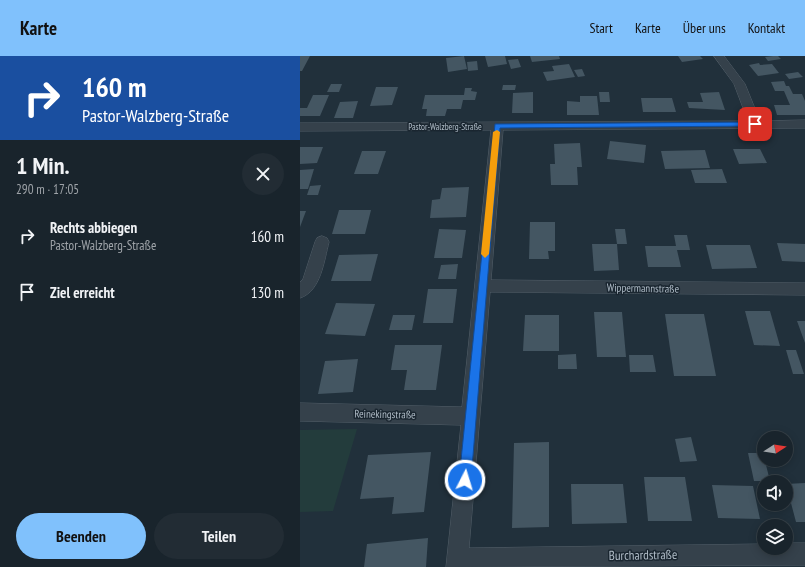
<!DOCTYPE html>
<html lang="de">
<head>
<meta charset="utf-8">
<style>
  body { margin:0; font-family:"PT Sans Narrow",sans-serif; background:#222c34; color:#f1f3f6; height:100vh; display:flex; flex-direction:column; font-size:15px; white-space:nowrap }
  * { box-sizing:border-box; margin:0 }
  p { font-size:13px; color:#9fa4a9 }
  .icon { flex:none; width:22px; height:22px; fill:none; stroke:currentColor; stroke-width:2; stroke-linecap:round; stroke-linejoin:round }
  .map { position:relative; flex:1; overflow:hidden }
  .panel { display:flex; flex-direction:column; background:#19242c; width:300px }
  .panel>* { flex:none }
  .guide { background:#1a4fa0; color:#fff; overflow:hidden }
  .needle { width:26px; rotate:78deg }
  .tools { position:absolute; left:457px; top:375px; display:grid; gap:8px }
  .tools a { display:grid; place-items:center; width:36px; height:36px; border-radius:50%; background:#19242c; box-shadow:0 2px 10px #0003,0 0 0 1px #374148; font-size:20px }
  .pin { position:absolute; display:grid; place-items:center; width:34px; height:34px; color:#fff; margin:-17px; border-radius:8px; box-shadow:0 2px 6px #0006 }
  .me { position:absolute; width:44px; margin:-22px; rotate:5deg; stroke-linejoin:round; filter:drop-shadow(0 0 3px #0008) }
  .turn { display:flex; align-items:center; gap:14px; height:84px; padding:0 16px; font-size:18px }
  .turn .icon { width:52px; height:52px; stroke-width:2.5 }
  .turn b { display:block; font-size:28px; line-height:34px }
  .round { display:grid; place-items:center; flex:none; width:42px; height:42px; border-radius:21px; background:#222c34 }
  .headline { display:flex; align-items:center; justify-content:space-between; height:68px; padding:0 16px }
  h1 { font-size:24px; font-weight:800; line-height:30px }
  .action { display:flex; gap:8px; margin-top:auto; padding:8px 16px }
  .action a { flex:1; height:46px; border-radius:24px; background:#80c1fc; color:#111; font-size:16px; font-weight:800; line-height:46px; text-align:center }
  .action a+a { background:#222c34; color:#f1f3f6 }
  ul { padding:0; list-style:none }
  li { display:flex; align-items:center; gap:12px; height:56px; padding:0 16px }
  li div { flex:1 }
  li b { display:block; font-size:15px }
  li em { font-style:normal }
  header { display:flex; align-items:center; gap:24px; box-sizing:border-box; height:56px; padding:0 20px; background:#80c1fc; color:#111 }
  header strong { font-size:19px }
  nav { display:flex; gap:22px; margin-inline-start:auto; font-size:14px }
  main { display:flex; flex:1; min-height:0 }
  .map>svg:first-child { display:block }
  .green { fill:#233c3c }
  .building { fill:#445662 }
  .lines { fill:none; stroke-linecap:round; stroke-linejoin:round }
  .minor-casing { stroke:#535f69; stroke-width:1 }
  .minor { fill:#35414b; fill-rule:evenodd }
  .route { fill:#1a73e8; stroke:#114b97 }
  .slow { fill:#f59e0b }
  .labels { text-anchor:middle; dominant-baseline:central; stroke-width:3; stroke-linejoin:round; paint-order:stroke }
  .far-street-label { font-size:9px; fill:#b0bcc7; stroke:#1a2630 }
  .street-label { font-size:11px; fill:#b0bcc7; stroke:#1a2630 }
  .near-street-label { font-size:13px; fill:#b0bcc7; stroke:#1a2630 }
</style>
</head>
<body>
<header>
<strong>Karte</strong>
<nav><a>Start</a><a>Karte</a><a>Über uns</a><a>Kontakt</a></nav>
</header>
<main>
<section class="panel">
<div class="guide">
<div class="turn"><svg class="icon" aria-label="right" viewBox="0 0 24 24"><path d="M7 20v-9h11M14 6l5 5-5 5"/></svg><div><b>160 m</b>Pastor-Walzberg-Straße</div></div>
</div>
<div class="headline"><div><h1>1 Min.</h1><p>290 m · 17:05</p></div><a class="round"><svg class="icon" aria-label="close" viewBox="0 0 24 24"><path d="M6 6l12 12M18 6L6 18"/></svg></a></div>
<ul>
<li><svg class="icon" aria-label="right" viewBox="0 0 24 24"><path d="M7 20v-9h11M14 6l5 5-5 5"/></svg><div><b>Rechts abbiegen</b><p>Pastor-Walzberg-Straße</p></div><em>160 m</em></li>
<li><svg class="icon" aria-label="arrive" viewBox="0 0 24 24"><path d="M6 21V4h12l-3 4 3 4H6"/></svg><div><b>Ziel erreicht</b></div><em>130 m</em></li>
</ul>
<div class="action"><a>Beenden</a><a>Teilen</a></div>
</section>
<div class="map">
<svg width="505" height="511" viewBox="0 0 505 511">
  <rect width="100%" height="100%" fill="#21303b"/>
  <path class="green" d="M57,373L33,455L0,456V374Z"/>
  <path class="building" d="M0,0H10L2,15H0Z
    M164,0L167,13L148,16L146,2Z
    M185,0H205L207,8L188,11Z
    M230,0H259L260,3L232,6Z
    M378,0H400L403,3L382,6Z
    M473,0H478L481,3L468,5L465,1Z
    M218,3L221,11L211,13L208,4Z
    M177,5L178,14L168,15L167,6Z
    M459,7L460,9L472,8L479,17L458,20L449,9Z
    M269,8L275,21L247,25L243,16L254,15L252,10Z
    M282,13L285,20L278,21L274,14Z
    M498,16L503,21L489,23L485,18Z
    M484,25L486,30H489L493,38H502L505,45V59H477L474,49H490L484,35H475L471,26Z
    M31,28H42L39,36H27Z
    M203,29H216L215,34H202Z
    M76,31H98L92,49L70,50Z
    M165,32H172L171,35L177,36L175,44H163L161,53H147L145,60H126L127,53H122L125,39H164Z
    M233,36V57H212L213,37Z
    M299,36H309L310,46H300Z
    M419,36L425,54L389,52L387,46H403L400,37Z
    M13,39H29L20,60H0V52H7Z
    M280,40H297L299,59H267V45L280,46Z
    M341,42H372L376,56H343Z
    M58,45L53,62H34L40,46Z
    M310,85L346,89L344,107L307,103Z
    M280,87L282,111H277L278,129H251L250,108H255L254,88Z
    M0,91H23L17,107L0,108Z
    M433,93H460L467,107L439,108Z
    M405,94L410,112L365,113L361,95Z
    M62,95H86L78,118H54Z
    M14,113L8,133H0V114Z
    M422,113L427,127H395L391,114Z
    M21,129L18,139H7L10,130Z
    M169,131L166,161L130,162L132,144L140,143L142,132Z
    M39,154H71L65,178H32Z
    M0,155H6L0,171Z
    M230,166H255V195H248L249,203H229Z
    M139,173L166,174L162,202H134Z
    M315,173H325L327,188H317Z
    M374,179H387L390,194H377L381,211H348L345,190H376Z
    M477,187L505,188V206L482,205Z
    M292,188H317L319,214L294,215Z
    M406,189H450L457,212L412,213Z
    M78,198L71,225H31L39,199Z
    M158,208L156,223H138L141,209Z
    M128,233H157L153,267H123Z
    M36,247L75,248L65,280L25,278Z
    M445,255H470L480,290L454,289Z
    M294,256H322L326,301H297Z
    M365,258H404L416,320H374Z
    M93,259H115L112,274H89Z
    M225,259H259V295H223Z
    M497,265H505V287Z
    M95,289H142L136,334H104L107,314H91Z
    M486,294H496L504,318H493Z
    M276,298L277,313H258V299Z
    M329,299H353L356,316H330Z
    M58,303L53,336L18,338L25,305Z
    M391,381L397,405L380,406L375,383Z
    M249,386V471L212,472L214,387Z
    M131,396L124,456L92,458L94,441L60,443L68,399Z
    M448,397H463L470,425H454Z
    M344,421H385L392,465H348Z
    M505,427V466H496L486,428Z
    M271,428H323L327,467L272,468Z
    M412,429L453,430L460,463L418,462Z
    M128,482L126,511H64L67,488Z"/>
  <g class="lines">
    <g class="minor-casing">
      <path id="minor" d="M414,0H424L445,28L460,65L505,64V72L203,74L191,224L505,227V239L190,236L169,492L464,488V492H486V487H505V509L146,511L161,369L0,365V347L162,351L191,74L0,75V67L448,65L434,28Z
        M22,180L27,182L29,186C24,205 21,235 0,242V226L3,223L15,186L17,182Z"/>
    </g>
    <use href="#minor" class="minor"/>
  </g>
  <path class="route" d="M455,66L457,67V70L200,72L171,424L169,428L165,429L161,428L159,424L195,68Z"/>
  <path class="slow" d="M197,74L200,76L189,198L185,202L181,198L193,76Z"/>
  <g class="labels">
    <g class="far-street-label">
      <text x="145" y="70">Pastor-Walzberg-Straße</text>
    </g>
    <g class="street-label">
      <text transform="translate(343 232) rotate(1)">Wippermannstraße</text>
      <text transform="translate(85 358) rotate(1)">Reinekingstraße</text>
    </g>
    <g class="near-street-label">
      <text transform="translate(343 499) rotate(-1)">Burchardstraße</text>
    </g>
  </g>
</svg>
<div class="tools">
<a><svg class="needle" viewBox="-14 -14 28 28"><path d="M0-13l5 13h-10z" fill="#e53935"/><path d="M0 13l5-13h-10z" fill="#9fa4a9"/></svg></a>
<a><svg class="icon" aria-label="sound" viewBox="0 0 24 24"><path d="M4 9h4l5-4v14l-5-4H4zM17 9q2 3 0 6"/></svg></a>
<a><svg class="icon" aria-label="layers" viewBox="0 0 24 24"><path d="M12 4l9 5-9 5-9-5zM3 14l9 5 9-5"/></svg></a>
</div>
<div class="pin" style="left:455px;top:68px;background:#d93025"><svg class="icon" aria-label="arrive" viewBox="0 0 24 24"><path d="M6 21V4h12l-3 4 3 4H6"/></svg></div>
<svg class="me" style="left:165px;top:424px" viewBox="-20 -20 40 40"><circle r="17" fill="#1a73e8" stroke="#fff" stroke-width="3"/><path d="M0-11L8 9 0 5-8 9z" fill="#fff"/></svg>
</div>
</main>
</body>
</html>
